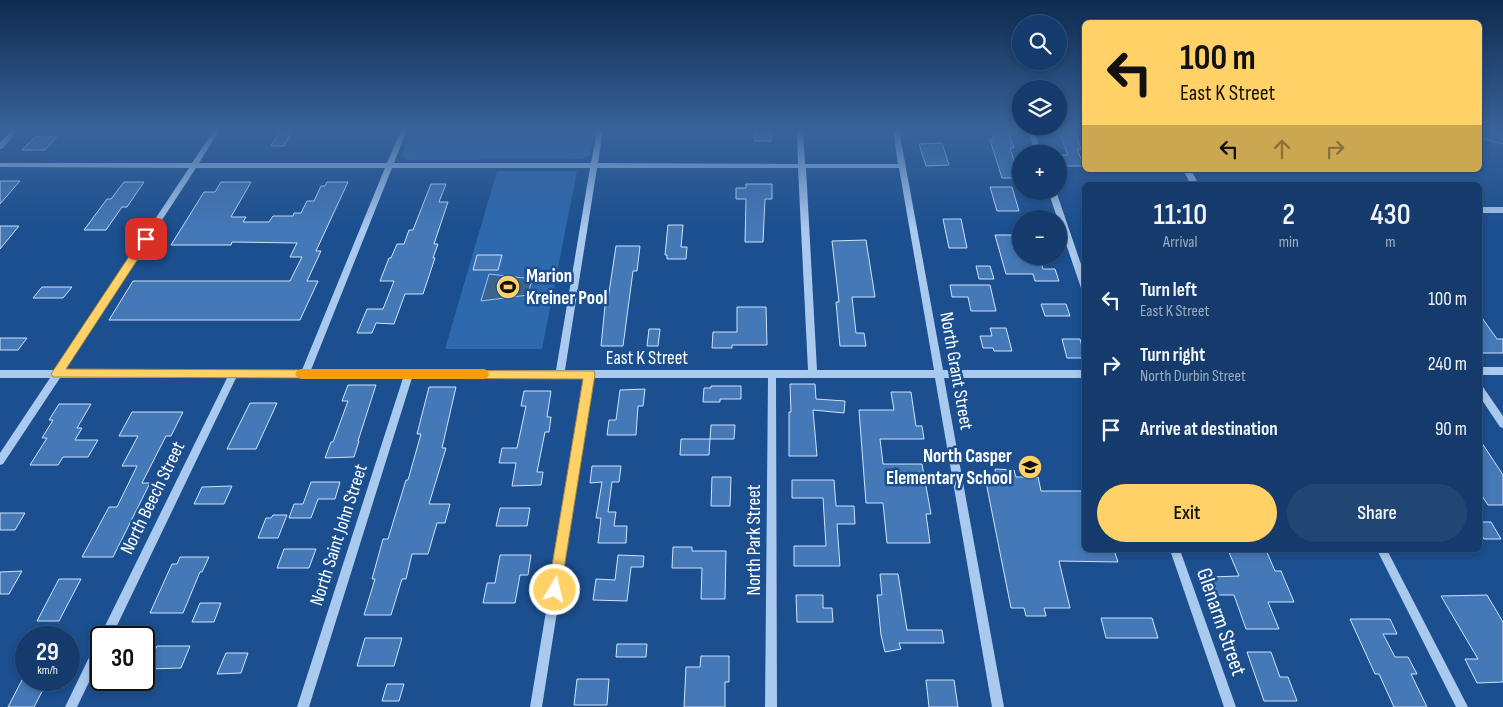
<!DOCTYPE html>
<html lang="en">
<head>
<meta charset="utf-8">
<style>
  body { margin:0; font-family:"Sofia Sans Condensed",sans-serif; background:#214673; color:#f1f3f6; height:100vh; display:flex; flex-direction:column; font-size:19px; white-space:nowrap }
  * { box-sizing:border-box; margin:0 }
  p { font-size:16px; color:#9dadc1 }
  .icon { flex:none; width:28px; height:28px; fill:none; stroke:currentColor; stroke-width:2; stroke-linecap:round; stroke-linejoin:round }
  .map { position:relative; flex:1; overflow:hidden }
  .side { position:absolute; left:1082px; top:182px; width:400px; height:370px; display:flex; flex-direction:column; background:#143b6b; border-radius:8px; box-shadow:0 2px 8px #0003,0 0 0 1px #33557e }
  .side>* { flex:none }
  .guide { position:absolute; left:1082px; top:20px; width:400px; height:152px; border-radius:8px; box-shadow:0 2px 8px #0003,0 0 0 1px #33557e; background:#ffd166; color:#111; overflow:hidden }
  .fabs { position:absolute; left:1012px; top:15px; display:grid; gap:10px }
  .fabs a { display:grid; place-items:center; width:55px; height:55px; border-radius:50%; background:#143b6b; box-shadow:0 2px 8px #0003,0 0 0 1px #33557e; font-size:25px }
  .speed { position:absolute; left:15px; top:626px; display:flex; gap:10px; font-size:25px; font-weight:700; text-align:center }
  .speed>* { display:grid; place-content:center; width:65px; height:65px; border-radius:50%; background:#143b6b; box-shadow:0 2px 8px #0003,0 0 0 1px #33557e; line-height:1 }
  .speed small { font-size:12px; font-weight:400 }
  .speed .limit { border:2px solid #111; border-radius:8px; background:#fff; color:#111 }
  .pin { position:absolute; display:grid; place-items:center; width:42px; height:42px; color:#fff; margin:-21px; border-radius:10px; box-shadow:0 2px 8px #0006 }
  .me { position:absolute; width:55px; margin:-28px; rotate:9deg; stroke-linejoin:round; filter:drop-shadow(0 0 4px #0008) }
  .turn { display:flex; align-items:center; gap:18px; height:105px; padding:0 15px; font-size:22px }
  .turn .icon { width:65px; height:65px; stroke-width:2.5 }
  .turn b { display:block; font-size:35px; line-height:42px }
  .lanes { display:flex; align-items:center; height:48px; padding:0 15px; background:#0003; justify-content:center; gap:25px; direction:ltr }
  .lanes .off { opacity:.35 }
  .eta { display:flex; justify-content:space-evenly; align-items:center; height:85px; text-align:center }
  .eta b { font-size:30px; font-weight:600; line-height:35px }
  .primary-button { display:flex; gap:10px; margin-top:auto; padding:10px 15px }
  .primary-button a { flex:1; height:58px; border-radius:30px; background:#ffd166; color:#111; font-size:20px; font-weight:600; line-height:58px; text-align:center }
  .primary-button a+a { background:#214673; color:#f1f3f6 }
  ul { padding:0; list-style:none }
  li { display:flex; align-items:center; gap:15px; height:65px; padding:0 15px }
  li div { flex:1 }
  li b { display:block; font-size:19px }
  li em { font-style:normal }
  .map>svg:first-child { display:block }
  .green { fill:#2e69ad }
  .water { fill:#3c6290; stroke:#9cc4f0 }
  .building { fill:#4478b7; stroke:#cfe3fa }
  .lines { fill:none; stroke-linecap:round; stroke-linejoin:round }
  .minor { fill:#a9c9ee; fill-rule:evenodd }
  .route { fill:#ffd166; stroke:#a68842 }
  .slow { fill:#f59e0b }
  .labels { text-anchor:middle; dominant-baseline:central; stroke-width:5; stroke-linejoin:round; paint-order:stroke }
  .poi-label { font-size:19px; font-weight:bold; fill:#fff; stroke:#1b4f8f; text-anchor:start }
  .street-label { font-size:19px; fill:#fff; stroke:#1b4f8f }
  .near-street-label { font-size:22px; fill:#fff; stroke:#1b4f8f }
</style>
</head>
<body>
<div class="map">
<svg width="1503" height="707" viewBox="0 0 1503 707">
  <rect width="100%" height="100%" fill="#1b4f8f"/>
  <path class="green" d="M412,130H594L590,155L581,159L407,160L402,155Z
    M497,171H577L542,349H445Z"/>
  <path class="water" d="M1480,130H1503V144L1480,138Z
    M489,274L532,279L528,295L481,301Z"/>
  <path class="building" d="M280,130H293L284,146H271Z
    M755,130H771V141H755Z
    M991,130H1008L1014,148H1010L1020,178H1002L990,140H994Z
    M1059,132H1075L1081,149H1077L1084,166H1064L1060,155H1068Z
    M35,137H57L45,150H22Z
    M942,143L949,165L926,166L919,144Z
    M0,181H20L0,204Z
    M124,182H144L127,207H122L106,230H84L107,199H111Z
    M221,182H251L231,217H246L243,222H269L273,216H293L294,213H301L307,201H314L321,186H325L327,182H348L316,251H321L307,281H318L300,320H109L133,281H290L302,257H290L297,243L232,242L231,245H171L204,192H215Z
    M431,184H446L439,202H448L434,244H438L433,258H435L423,294H405L394,324L376,323L372,333H357L367,309H383L394,281H380L389,258H391L397,244H404L409,230H413Z
    M746,184H772V199H765L763,242H745L746,199H736V188H746Z
    M990,187H1012L1019,211H997Z
    M943,219H961L967,248H949Z
    M668,225H683L681,247H687L686,259H667V255H665Z
    M0,226H19L0,249Z
    M995,235H1018L1021,245V256H1039L1043,269H1055L1059,281H1035L1033,274H1006Z
    M866,240L875,297H852L856,333H864L866,346H840L836,302H839L832,241Z
    M616,246H640L637,271H633L623,346H601L605,306H607Z
    M477,255H502L498,270H473Z
    M976,266H990L994,279H979Z
    M950,285H990L996,311H971L968,297H952Z
    M42,287H72L63,298H33Z
    M1041,304H1066L1070,316H1045Z
    M737,307H766L767,345H732V348H712L713,332H737Z
    M1480,315L1497,339H1503V353H1480Z
    M990,328H1006L1012,351H994L993,348H983L980,336H992Z
    M649,329H660L658,346H647Z
    M0,338H27L18,350H0Z
    M1062,339H1080L1085,358H1067Z
    M790,384H815L816,399L845,401L844,413L813,410L817,456H789V412H791Z
    M348,385H376L358,441H359L354,457L325,458L331,442H333L348,401H342Z
    M711,386H741V399H720V402H703L704,388H711Z
    M429,387H456L442,448H446L429,504H450L445,523H437L428,554H412L406,579H402L391,615H364L375,579H372L383,539H388L406,480H408L421,434H417Z
    M645,389L643,406H638L636,435H607L609,420H616L620,390Z
    M524,391H551L547,417H551L549,432H545L537,472H543L541,485L512,486L516,463H499L502,448H517L526,406H521Z
    M891,392H911L916,426H922L924,439H880L883,464H922L931,514H926L930,543H887L883,503H866L859,410H894Z
    M250,403H277L256,449H227Z
    M59,404H91L77,428H82L75,440H98L88,457H63L58,465H30L47,438H42L53,420H49Z
    M132,412H183L171,436H166L142,483H150L113,557H82L109,507H117L137,466H122L138,436H119Z
    M711,425H735L734,439H710Z
    M681,439H710L709,455H680Z
    M1480,440L1503,475V505H1488L1480,493Z
    M592,466H621L619,482H612L608,512H616L614,526H627L626,543H598L601,518H596L602,482L590,483Z
    M995,469L1014,470L1016,477H1038L1041,491H1085V550H1114L1118,562L1059,561L1070,608H1044L1046,616H1026L1024,608H1011L985,477H996Z
    M712,477H731L730,506H711Z
    M792,480H834L836,506H854L855,524H837L840,566H794V546H826L823,498H792Z
    M311,482H340L335,499H318L311,518H289L294,504H303Z
    M232,486L224,504H194L202,487Z
    M500,508H530L527,526H496Z
    M0,513H25L15,530H0Z
    M273,515H287L278,538H258L266,518H271Z
    M1480,522H1491L1501,539H1484L1480,533Z
    M673,547H692V551H726L725,599H701L702,568H672Z
    M284,549H316L309,568H277Z
    M1228,550H1266L1275,571H1281L1294,602H1268L1279,629H1246L1234,595H1218L1211,577L1239,576Z
    M500,555H531L528,575H520L515,603H483L487,583H495Z
    M618,555L644,556L643,567H631L627,601L593,600L596,579L615,580Z
    M180,557H209L202,572H200L183,613H150L172,564H177Z
    M22,571L9,594H0V572Z
    M880,574H898L907,630H942L944,643H899L901,649L885,652L881,635L877,595H882Z
    M59,579H81L59,621H37Z
    M796,595H823V608H832L833,622H797Z
    M1487,595L1503,622V682L1477,683L1465,659H1478L1441,596Z
    M200,603H221L214,622H192Z
    M1101,618H1152L1158,638H1106Z
    M1350,619H1390L1397,634H1383L1395,657H1408L1417,674H1411L1427,707H1394L1379,674H1375Z
    M365,638H402L394,666H357Z
    M617,644H647L646,657H616Z
    M157,646H190L181,668L147,669Z
    M1247,652H1271L1280,677H1288L1297,701H1264Z
    M226,653H248L241,673L217,674Z
    M701,656H729V682H725V707H684L686,667H700Z
    M577,679H609L607,705H574Z
    M22,680H48L34,707H8Z
    M926,680H954L958,707H929Z
    M387,684H404L399,701H382Z"/>
  <g class="lines">
    <path class="minor" d="M11,130H18L2,149H0V143Z
      M214,130H220L199,163H387L401,130H407L394,163H591L597,130H603L598,163L798,164L797,130H803L805,164H898L893,130H899L943,370H1085V378H944L1004,707H992L935,378H776L777,707H765L768,378H594L542,707H530L585,378H412L309,707H297L403,378H236L111,638H101V657L77,707H65L97,641L100,640L101,634L227,378H60L3,464L0,465V453L50,378H0V370H55L189,168L0,167V163H192ZM196,168H385L302,370H64ZM392,168H590L556,370H311ZM597,168H798L808,370H565ZM806,168H899L934,370H817Z
      M1028,130H1034L1042,154H1035Z
      M1183,170H1191L1199,185H1191Z
      M1048,191H1056L1085,276V291L1081,288Z
      M1480,207H1503V213H1480Z
      M1480,367H1503V375H1480Z
      M1480,386L1483,387L1503,416V428L1500,427L1480,397Z
      M1170,550H1180L1236,707H1224Z
      M1377,550H1387L1468,707H1456Z"/>
  </g>
  <linearGradient id="sky" x2="0" y2="1"><stop stop-color="#0f2b4f"/><stop offset="0.57" stop-color="#39639b"/><stop offset="1" stop-color="#39639b" stop-opacity="0"/></linearGradient>
  <rect width="1503" height="229" fill="url(#sky)"/>
  <path class="route" d="M146,236L149,237V242L66,369L594,371L595,374L560,594L555,596L550,594L548,590L583,379L53,377L51,374L53,371L142,237Z"/>
  <path class="slow" d="M301,369H484L488,371L489,374L488,377L484,379H301L297,377L295,374L297,371Z"/>
  <defs>
    <g id="stadium-disc" transform="scale(1.25)"><circle r="9.5" fill="#ffd166" stroke="#1b4f8f"/><path d="M0-5a6.5 5 0 1 0 0 10a6.5 5 0 1 0 0-10ZM-3.5-1.8h7v3.6h-7Z" fill="#111"/></g>
    <g id="school-disc" transform="scale(1.25)"><circle r="9.5" fill="#ffd166" stroke="#1b4f8f"/><path d="M0-5L7-2L0 1L-7-2ZM-4 1L0 2.5L4 1V4Q0 6-4 4Z" fill="#111"/></g>
  </defs>
  <g fill-rule="evenodd">
    <use href="#stadium-disc" x="508" y="287"/>
    <use href="#school-disc" x="1030" y="467"/>
  </g>
  <g class="labels">
    <g class="poi-label">
      <text x="526" y="276">Marion<tspan x="526" dy="22">Kreiner Pool</tspan></text>
      <text x="1012" y="456" text-anchor="end">North Casper<tspan x="1012" dy="22">Elementary School</tspan></text>
    </g>
    <g class="street-label">
      <text x="647" y="358">East K Street</text>
      <text transform="translate(956 371) rotate(80)">North Grant Street</text>
      <text transform="translate(153 498) rotate(-64)">North Beech Street</text>
      <text transform="translate(339 535) rotate(-72)">North Saint John Street</text>
      <text transform="translate(754 540) rotate(-90)">North Park Street</text>
    </g>
    <g class="near-street-label">
      <text transform="translate(1221 622) rotate(71)">Glenarm Street</text>
    </g>
  </g>
</svg>
<div class="fabs">
<a><svg class="icon" aria-label="search" viewBox="0 0 24 24"><circle cx="10" cy="10" r="6"/><path d="M15 15l6 6"/></svg></a>
<a><svg class="icon" aria-label="layers" viewBox="0 0 24 24"><path d="M12 4l9 5-9 5-9-5zM3 14l9 5 9-5"/></svg></a>
<a>+</a>
<a>−</a>
</div>
<div class="speed"><div>29<small>km/h</small></div><div class="limit">30</div></div>
<div class="pin" style="left:146px;top:239px;background:#d93025"><svg class="icon" aria-label="arrive" viewBox="0 0 24 24"><path d="M6 21V4h12l-3 4 3 4H6"/></svg></div>
<svg class="me" style="left:555px;top:590px" viewBox="-20 -20 40 40"><circle r="17" fill="#ffd166" stroke="#fff" stroke-width="3"/><path d="M0-11L8 9 0 5-8 9z" fill="#fff"/></svg>
<div class="guide">
<div class="turn"><svg class="icon" aria-label="left" viewBox="0 0 24 24"><path d="M17 20v-9H6M10 6l-5 5 5 5"/></svg><div><b>100 m</b>East K Street</div></div>
<div class="lanes"><svg class="icon" aria-label="left" viewBox="0 0 24 24"><path d="M17 20v-9H6M10 6l-5 5 5 5"/></svg><svg class="icon off" aria-label="ahead" viewBox="0 0 24 24"><path d="M12 20V5M6 11l6-6 6 6"/></svg><svg class="icon off" aria-label="right" viewBox="0 0 24 24"><path d="M7 20v-9h11M14 6l5 5-5 5"/></svg></div>
</div>
<section class="side">
<div class="eta">
<div><b>11:10</b><p>Arrival</p></div>
<div><b>2</b><p>min</p></div>
<div><b>430</b><p>m</p></div>
</div>
<ul>
<li><svg class="icon" aria-label="left" viewBox="0 0 24 24"><path d="M17 20v-9H6M10 6l-5 5 5 5"/></svg><div><b>Turn left</b><p>East K Street</p></div><em>100 m</em></li>
<li><svg class="icon" aria-label="right" viewBox="0 0 24 24"><path d="M7 20v-9h11M14 6l5 5-5 5"/></svg><div><b>Turn right</b><p>North Durbin Street</p></div><em>240 m</em></li>
<li><svg class="icon" aria-label="arrive" viewBox="0 0 24 24"><path d="M6 21V4h12l-3 4 3 4H6"/></svg><div><b>Arrive at destination</b></div><em>90 m</em></li>
</ul>
<div class="primary-button"><a>Exit</a><a>Share</a></div>
</section>
</div>
</body>
</html>
